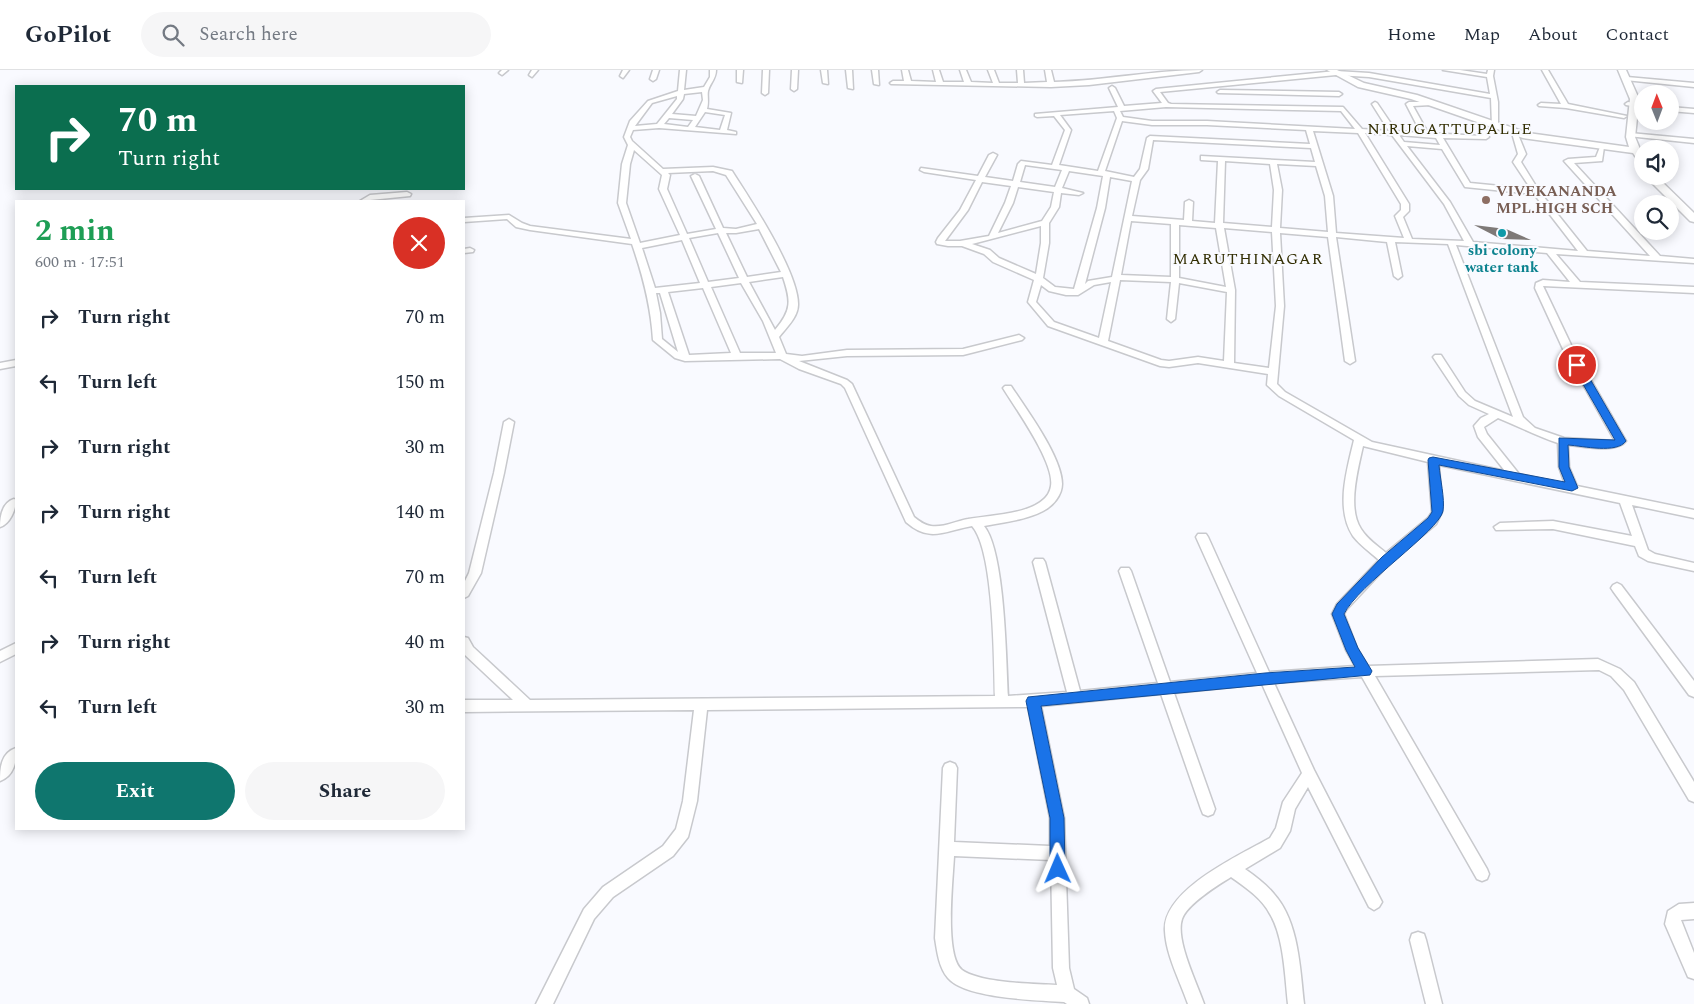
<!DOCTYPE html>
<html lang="en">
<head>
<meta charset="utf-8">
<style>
  body { margin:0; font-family:Spectral,serif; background:#f6f6f7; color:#1f2937; height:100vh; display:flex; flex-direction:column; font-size:19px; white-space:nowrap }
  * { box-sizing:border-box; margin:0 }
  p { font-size:16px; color:#747a83 }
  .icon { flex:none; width:28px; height:28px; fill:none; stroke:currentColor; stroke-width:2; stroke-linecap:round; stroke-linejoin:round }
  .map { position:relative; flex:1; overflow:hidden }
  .details { position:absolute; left:15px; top:130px; width:450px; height:630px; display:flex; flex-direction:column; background:#fff; border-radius:0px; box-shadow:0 2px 12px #0003 }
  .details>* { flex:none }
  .banner { position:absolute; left:15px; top:15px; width:450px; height:105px; border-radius:0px; box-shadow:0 2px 12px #0003; background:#0b6e4f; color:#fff; overflow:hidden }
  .needle { width:32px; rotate:359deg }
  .controls { position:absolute; left:1634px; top:15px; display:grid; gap:10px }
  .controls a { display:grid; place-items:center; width:45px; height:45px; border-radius:50%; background:#fff; box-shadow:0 2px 12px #0003; font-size:25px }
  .pin { position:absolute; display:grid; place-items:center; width:42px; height:42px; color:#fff; margin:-21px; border:2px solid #fff; border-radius:50%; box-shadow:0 1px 5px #0007 }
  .me { position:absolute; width:55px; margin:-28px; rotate:359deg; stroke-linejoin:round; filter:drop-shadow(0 0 4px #0008) }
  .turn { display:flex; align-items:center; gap:18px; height:105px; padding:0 20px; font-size:22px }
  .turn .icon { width:65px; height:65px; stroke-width:2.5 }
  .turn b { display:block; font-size:35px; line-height:42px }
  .round { display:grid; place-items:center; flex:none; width:52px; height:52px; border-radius:26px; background:#f6f6f7 }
  .head { display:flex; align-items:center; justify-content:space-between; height:85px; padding:0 20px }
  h1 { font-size:30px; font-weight:700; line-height:38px; color:#1e9e55 }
  .button { display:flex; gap:10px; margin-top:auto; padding:10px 20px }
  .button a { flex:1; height:58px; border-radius:30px; background:#0f766e; color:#fff; font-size:20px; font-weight:700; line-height:58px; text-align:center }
  .button a+a { background:#f6f6f7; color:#1f2937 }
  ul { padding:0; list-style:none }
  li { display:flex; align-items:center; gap:15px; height:65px; padding:0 20px }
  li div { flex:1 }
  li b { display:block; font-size:19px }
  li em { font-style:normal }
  header { display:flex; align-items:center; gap:30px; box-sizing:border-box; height:70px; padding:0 25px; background:#fff; border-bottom:1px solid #e0e1e3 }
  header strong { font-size:24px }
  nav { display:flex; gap:28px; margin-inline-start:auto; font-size:18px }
  .search { width:350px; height:45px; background:#f6f6f7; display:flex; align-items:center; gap:12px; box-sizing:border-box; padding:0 18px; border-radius:28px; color:#747a83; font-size:19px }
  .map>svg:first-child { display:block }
  .building { fill:#7e7977 }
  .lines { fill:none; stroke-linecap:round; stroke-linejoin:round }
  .street-casing { stroke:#c8c9cd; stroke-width:3 }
  .secondary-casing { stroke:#c8c9cd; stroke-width:3 }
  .street { fill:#fff; fill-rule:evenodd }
  .secondary { fill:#fff; fill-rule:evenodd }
  .route { fill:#1a73e8; stroke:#114b97 }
  .education-dot { fill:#8d6e63; stroke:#f9faff; stroke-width:2 }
  .culture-dot { fill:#0f9aa8; stroke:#f9faff; stroke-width:2 }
  .labels { text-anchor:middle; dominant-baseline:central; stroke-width:4; stroke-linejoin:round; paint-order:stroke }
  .far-education-label { font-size:15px; font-weight:bold; fill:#785e54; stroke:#f9faff; text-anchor:start }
  .far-culture-label { font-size:15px; font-weight:bold; fill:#0d838f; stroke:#f9faff }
  .far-neighbourhood-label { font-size:16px; letter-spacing:1px; fill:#332f04; stroke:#f9faff }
</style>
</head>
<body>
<header>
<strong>GoPilot</strong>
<div class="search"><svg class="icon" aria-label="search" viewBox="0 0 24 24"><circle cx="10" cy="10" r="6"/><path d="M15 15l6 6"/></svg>Search here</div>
<nav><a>Home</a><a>Map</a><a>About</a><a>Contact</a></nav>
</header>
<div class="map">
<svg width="1694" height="934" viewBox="0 0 1694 934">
  <rect width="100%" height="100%" fill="#f9faff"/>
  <path class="building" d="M1474,155L1506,159L1531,170L1501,169Z"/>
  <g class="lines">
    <g class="street-casing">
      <path id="street" d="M502,0H508L502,5L499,3Z
        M532,0H538L532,7L529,5Z
        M623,0H629L623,8L620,6Z
        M653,0H659L656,9L653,11L650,9Z
        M680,0H686L684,20L704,17L710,7V0H716C716,9 710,13 708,21C707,26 709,31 707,39L731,43L727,60L736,62V64L659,58L633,60L630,67L632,71L663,99L713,97L732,101C750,129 799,203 798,235C798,247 786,258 779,267L786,284L802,286L847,280L963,279L1019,265L1024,268L1022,270L963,285L847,286L799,291L847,310L852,314L914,447C919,451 924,455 931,456C943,458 956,451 968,449C989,445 1047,445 1051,416C1055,393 1016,339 1003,318L1005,316H1011C1026,339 1062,387 1062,414C1062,425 1053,436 1043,441C1026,450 1004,452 984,456C1005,482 1006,590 1008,626L1067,622L1033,492L1035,489H1043L1045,492L1080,621L1158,613L1119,501L1121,498H1129L1131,501L1170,612L1257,603L1196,467L1198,464H1206L1208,467L1269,602L1355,596L1346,580L1332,544L1337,534L1379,490C1370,482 1360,475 1353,466C1335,438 1347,400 1354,370L1279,326L1267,315L1268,304L1198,293L1169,297L1160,296L1048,256L1028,232L1034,210L993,192L984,184L962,176H948L937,174L936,172L938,168L960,140L976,110L924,102L920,100L921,98L978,106L989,85L993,83L997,85L985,107L1013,111L1018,94L1021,91L1052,95L1065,60L1054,46L1037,47L1035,46V44L1118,37L1109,18L1112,16L1115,18L1124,36L1162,33L1153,21L1156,19L1336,1L1369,3L1490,24L1487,7L1443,0H1460L1487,4L1488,0H1494L1493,6L1498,32V56L1495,58L1492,56L1491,28L1369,7L1336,5L1160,22L1168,33L1171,34L1343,37L1362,59L1389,61L1372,34L1375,32L1377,33L1396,61L1421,63L1406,34L1409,32H1433L1434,33L1431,35L1413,36L1428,63L1482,66L1477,50L1480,48L1483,50L1489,67L1486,69L1443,68L1470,113L1531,119L1513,92L1518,84L1512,63L1517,62L1526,84L1521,92L1539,121L1587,181L1650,186L1564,91L1568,89L1596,87L1600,77H1604L1602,91L1574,93L1660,186L1694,189V193L1556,184L1580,212L1694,217V223L1543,216L1573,279L1626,371C1617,384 1583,376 1568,375L1569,397L1577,416L1694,440V448L1632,435L1648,480L1655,484L1694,493V501L1648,491L1639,486L1635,476L1553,459L1496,460L1494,457L1500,453L1553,451L1632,466L1620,433L1439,395L1442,442L1436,454L1390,493L1346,540L1344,544L1357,578L1368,596L1598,589L1620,599L1634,612L1694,712V732L1689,730L1624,620L1611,606L1599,600L1375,606L1487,799L1489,804L1487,809L1482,811L1477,809L1362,607L1274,613L1314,700L1382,832L1379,837L1374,840L1369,837L1308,717L1295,739L1290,761L1280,778L1245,799C1255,806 1266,814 1274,824C1299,852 1300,899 1304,934H1288C1285,907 1284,867 1270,844C1262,828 1245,817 1231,807C1218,815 1187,834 1182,849C1175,870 1197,913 1204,934H1188C1180,911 1166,885 1165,861C1162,820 1240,785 1270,768L1276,758L1283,732L1302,703L1262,614L1174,623L1215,739L1213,744L1208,746L1203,744L1201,739L1161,624L1041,636L1064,748L1069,898L1074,919L1087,928L1089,934H1067L1064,932C1038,930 966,929 948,908C939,898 937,881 935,868L943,698L945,694L950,692L955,694L957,698L954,772L1050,776V748L1028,637L707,640L697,731L688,767L673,786L613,827L594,849L553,934H536L584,839L603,817L663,776L676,759L683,731L694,640L464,642V630H513L465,585L464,567L468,568L473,577L530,630L995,626C994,590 994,480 972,456C944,461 930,473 906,452L845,318L841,314L799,299L780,289L685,291L675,288L653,270C651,236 643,206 632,174L530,160L516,157L507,149L464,152V148L509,145L522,153L530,156L631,169L618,133L622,94L628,75L624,67L630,51L648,31L678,21ZM702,22L703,30L696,46L672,44L683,29L684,24ZM677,26V29L657,54L635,56L652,33ZM1166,37L1341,41L1355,59L1207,51H1152L1123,47L1120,41ZM1114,41L1117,48L1098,101L1059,95L1071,60L1060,45ZM705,42L725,45L720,60L695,57ZM669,48L693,50L688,57L664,54ZM1122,51L1152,55H1207L1306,60L1310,74L1150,66L1147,68L1140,99L1134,107L1105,101ZM1313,61L1358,63L1401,134V140L1395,146L1404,168L1336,163L1333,126ZM1365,63L1392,65L1444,134L1464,171L1412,169L1403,147L1409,141V134ZM1399,65L1436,68L1440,75L1404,72ZM1153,70L1311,78L1315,92L1201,86V90L1218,91L1215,153L1192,151L1193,132L1189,130L1185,132L1184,150L1132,146L1140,110L1148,99ZM1407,76L1442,79L1465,117L1534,124L1578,181L1473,172L1450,132ZM634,80L662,105L659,119L680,165L640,173L626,133L630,94ZM1225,91L1270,94L1274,120L1272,157L1223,153ZM1277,94L1316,96L1325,126L1328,162L1280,158L1282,120ZM1025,95L1062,100L1055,117L1020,112ZM713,101L726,105L757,154L736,159L723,158L699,106L695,104L691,106L716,159L687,164L667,119L670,105L668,103ZM1069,101L1103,106L1097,138L1074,219L1055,217L1043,208L1049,173V153L1059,137L1061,123L1079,125L1083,123L1062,118ZM1110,107L1132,111L1112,207L1088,211L1085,214L1105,138ZM982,112L1011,116L1005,133L989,166L960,171H945L968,140ZM1018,117L1054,122L1051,137L1042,151L998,163L1013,133ZM1131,151L1171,154V207L1121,205ZM1179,155L1216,158L1226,217L1179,208ZM1041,156V173L1036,204L999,188L990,180L972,174ZM1224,158L1272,162L1276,236L1269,298L1234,293L1235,220ZM759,159L781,202L747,207L726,163H736ZM718,163L739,208L708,212L689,168ZM1280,163L1328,167L1345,291L1350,294L1355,291L1336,167L1387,172L1394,206L1398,209L1402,206L1395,172L1448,174L1513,347L1475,331L1465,322L1441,285H1435L1433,287L1459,326L1469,335L1489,344L1481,348L1474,356L1478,367L1505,401L1372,372L1285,322L1277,314L1284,236ZM682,170L700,213L655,218L642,178ZM1456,175L1547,183L1570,212L1543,210L1536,213L1535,218L1563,279L1615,371L1564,368L1535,358L1523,347ZM783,207C791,231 792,240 775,260L749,212ZM1120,210L1171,212L1167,249L1171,252L1175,249L1179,213L1227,222L1224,291L1198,287L1169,291L1161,290L1108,271ZM1111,212L1099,268L1054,252L1036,232L1041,215L1049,221L1066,225H1078L1094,215ZM741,213L763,251L776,283H740L711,217ZM703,218L731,283L689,285L668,222ZM656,223H660L678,282L662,269L660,243ZM1498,348C1518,356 1537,366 1558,373L1559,397L1565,414L1519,404L1487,364L1484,357ZM1363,376L1428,392L1432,442L1428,448L1386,483C1378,476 1367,469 1361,459C1347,438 1358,399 1363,376ZM954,786L1051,790L1053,898L1057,915C1034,914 980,913 962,900C944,886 953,809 954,786Z
        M737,0H743L742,13L737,12Z
        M763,0H769L768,23L765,25L762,23Z
        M792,0H798L797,19L794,21L791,19Z
        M821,0H827L828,14L823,13Z
        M846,0H852L853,19L848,18Z
        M872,0H878L879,15L874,14Z
        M902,0H908L911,11L936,12L933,0H939L943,12H964L960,0H966L971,12L993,13L988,0H994L999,13H1018L1017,0H1023L1024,13L1047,12L1045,0H1051L1054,12C1103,11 1152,0 1202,0L1199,2L1089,15L1051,17L891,14L890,13L893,11H904Z
        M1542,0H1548L1568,34L1627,46L1624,48L1566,38L1539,36L1538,35L1541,33L1561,34Z
        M1627,7L1694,13V17L1625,10V8Z
        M1220,20L1339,22L1342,24L1339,26L1218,23L1217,22Z
        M1628,32L1642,34V38L1626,35L1625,34Z
        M1670,37L1694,39V43L1670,41Z
        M1630,63L1694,69V73L1628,66V64Z
        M407,122L411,124L410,126L360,131L370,125Z
        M470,178L474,180L473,182L464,183V179Z
        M16,290V296L0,299V293Z
        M509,349L514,352L504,403L481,503L468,526L464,528V513L469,503L494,403L504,352Z
        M14,429L16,430C16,439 10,454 0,457C0,447 2,433 14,429Z
        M1617,513L1621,515L1694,611V627L1689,625L1613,521L1611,518L1613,515Z
        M16,573V584L0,592V581Z
        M16,678C17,691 14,706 0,711C0,698 1,683 16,678Z
        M1694,833V849L1681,850L1694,883V909L1688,907L1665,854L1668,841L1679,834Z
        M1418,862L1424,864L1426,870L1442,934H1426L1410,870L1412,864Z"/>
    </g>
    <g class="secondary-casing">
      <path id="secondary" d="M1327,0H1337L1364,13L1417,25L1528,63L1629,77L1626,67L1630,29L1618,0H1626L1639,29L1635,67L1642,84V93L1639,92L1633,83L1523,68L1411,29L1358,17Z
        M1645,106H1656L1694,143V152L1690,151Z"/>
    </g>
    <use href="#street" class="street"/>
    <use href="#secondary" class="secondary"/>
  </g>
  <path class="route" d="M1577,292L1582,295L1626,371C1617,384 1583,376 1568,375L1569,397L1578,418L1572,421L1439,395C1440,408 1445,429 1443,441C1439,461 1358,515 1344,544L1358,578L1372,601L1370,605L1041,636L1064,748L1065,799L1063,804L1058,807L1053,804L1050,799V748L1026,631L1028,627L1265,603L1355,597L1346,580L1332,544L1337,534L1382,487L1428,448L1432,442L1428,390L1429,388L1433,387L1565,412L1559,397V368L1615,370L1572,295Z"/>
  <circle class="education-dot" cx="1486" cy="130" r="5"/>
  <circle class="culture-dot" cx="1502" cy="163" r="5"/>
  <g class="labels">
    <g class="far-education-label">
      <text x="1496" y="121">VIVEKANANDA<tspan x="1496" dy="17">MPL.HIGH SCH</tspan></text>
    </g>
    <g class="far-culture-label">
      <text x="1502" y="180">sbi colony<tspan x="1502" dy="17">water tank</tspan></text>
    </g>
    <g class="far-neighbourhood-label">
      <text x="1450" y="59">NIRUGATTUPALLE</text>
      <text x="1248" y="189">MARUTHINAGAR</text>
    </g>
  </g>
</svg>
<div class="controls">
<a><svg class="needle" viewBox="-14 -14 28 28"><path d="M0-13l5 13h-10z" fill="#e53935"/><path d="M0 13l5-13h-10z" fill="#747a83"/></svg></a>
<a><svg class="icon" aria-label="sound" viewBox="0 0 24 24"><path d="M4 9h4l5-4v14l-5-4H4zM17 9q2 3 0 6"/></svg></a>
<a><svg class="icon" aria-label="search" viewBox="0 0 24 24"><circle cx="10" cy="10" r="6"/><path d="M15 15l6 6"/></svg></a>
</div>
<div class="pin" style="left:1577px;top:295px;background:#d93025"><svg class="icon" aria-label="arrive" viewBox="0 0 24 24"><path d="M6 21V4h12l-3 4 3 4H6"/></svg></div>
<svg class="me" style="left:1058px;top:799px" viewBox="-20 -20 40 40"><path d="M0-17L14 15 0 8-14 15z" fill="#1a73e8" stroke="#fff" stroke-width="4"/></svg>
<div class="banner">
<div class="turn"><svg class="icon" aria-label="right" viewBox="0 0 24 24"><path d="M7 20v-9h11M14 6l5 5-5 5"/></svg><div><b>70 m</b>Turn right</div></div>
</div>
<section class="details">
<div class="head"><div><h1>2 min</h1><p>600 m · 17:51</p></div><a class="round" style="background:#d93025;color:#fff"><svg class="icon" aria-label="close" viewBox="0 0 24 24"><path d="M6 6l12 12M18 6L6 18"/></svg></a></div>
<ul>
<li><svg class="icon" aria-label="right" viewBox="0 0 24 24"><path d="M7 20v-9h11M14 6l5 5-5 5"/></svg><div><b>Turn right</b></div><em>70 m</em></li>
<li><svg class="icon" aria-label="left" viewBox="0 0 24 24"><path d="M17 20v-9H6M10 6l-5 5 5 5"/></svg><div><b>Turn left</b></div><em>150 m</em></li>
<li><svg class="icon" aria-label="right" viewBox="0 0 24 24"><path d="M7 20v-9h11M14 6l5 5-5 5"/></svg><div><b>Turn right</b></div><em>30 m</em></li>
<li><svg class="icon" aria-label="right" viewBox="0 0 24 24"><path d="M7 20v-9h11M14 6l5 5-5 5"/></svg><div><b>Turn right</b></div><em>140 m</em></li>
<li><svg class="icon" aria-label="left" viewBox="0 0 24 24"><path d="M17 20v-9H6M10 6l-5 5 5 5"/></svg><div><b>Turn left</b></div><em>70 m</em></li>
<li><svg class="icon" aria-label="right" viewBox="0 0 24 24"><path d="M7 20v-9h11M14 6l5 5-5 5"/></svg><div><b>Turn right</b></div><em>40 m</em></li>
<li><svg class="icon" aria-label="left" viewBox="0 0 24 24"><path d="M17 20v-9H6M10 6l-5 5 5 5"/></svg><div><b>Turn left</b></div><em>30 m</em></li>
</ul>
<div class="button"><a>Exit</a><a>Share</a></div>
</section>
</div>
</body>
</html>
